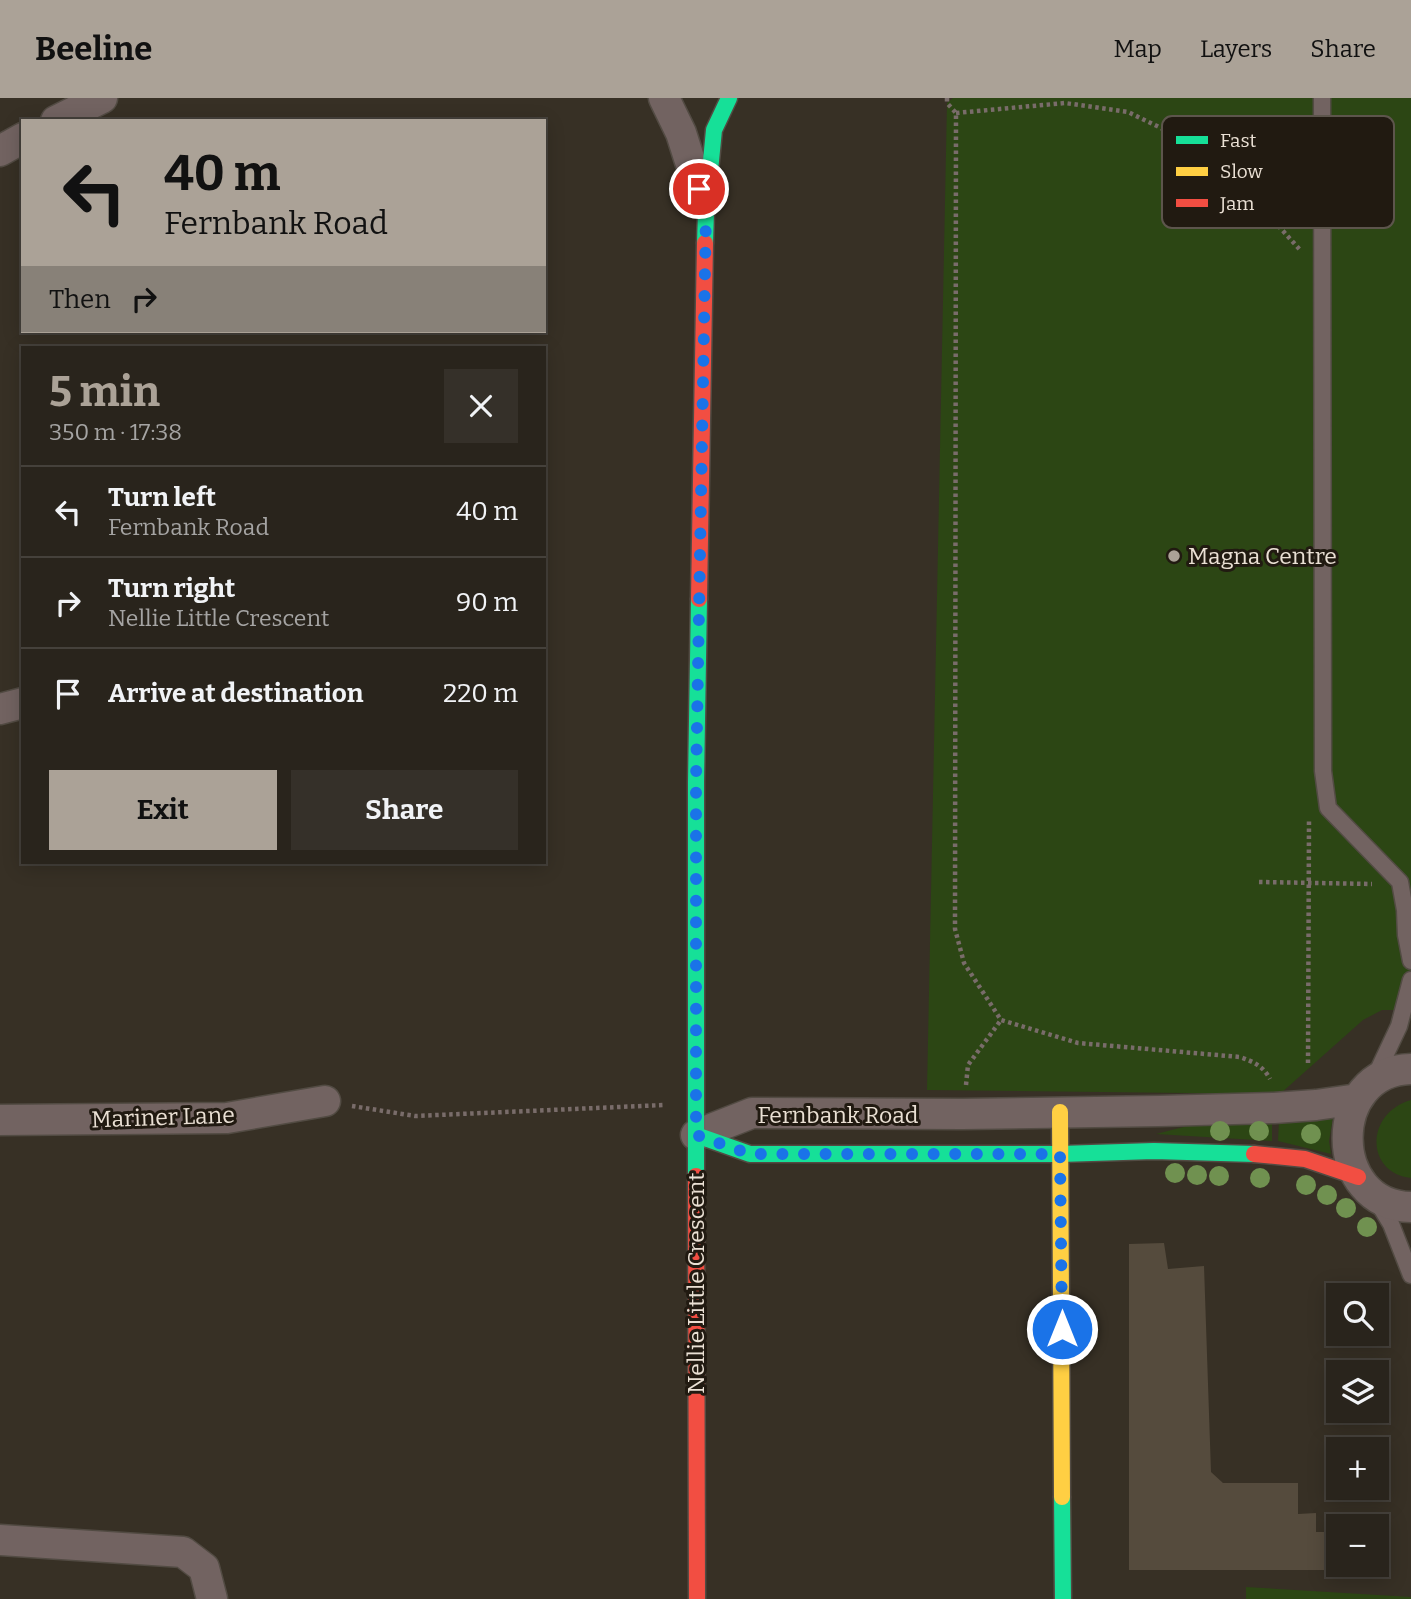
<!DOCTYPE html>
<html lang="en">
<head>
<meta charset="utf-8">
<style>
  body { margin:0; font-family:Bitter,serif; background:#353029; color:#f1f3f6; height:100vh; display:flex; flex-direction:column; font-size:26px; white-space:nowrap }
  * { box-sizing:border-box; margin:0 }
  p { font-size:23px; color:#a5a4a3 }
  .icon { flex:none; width:38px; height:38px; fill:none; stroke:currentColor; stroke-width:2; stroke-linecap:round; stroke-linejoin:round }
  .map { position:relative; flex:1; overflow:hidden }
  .details { position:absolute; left:21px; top:248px; width:525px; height:518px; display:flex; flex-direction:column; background:#29241c; border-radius:0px; box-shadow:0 4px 18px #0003,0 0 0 2px #45413b }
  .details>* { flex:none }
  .banner { position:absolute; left:21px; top:21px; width:525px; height:214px; border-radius:0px; box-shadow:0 4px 18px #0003,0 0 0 2px #45413b; background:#aba297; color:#111; overflow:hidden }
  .fabs { position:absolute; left:1326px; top:1185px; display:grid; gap:14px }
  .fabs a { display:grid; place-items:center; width:63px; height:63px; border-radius:0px; background:#29241c; box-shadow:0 4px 18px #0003,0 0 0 2px #45413b; font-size:35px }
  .pin { position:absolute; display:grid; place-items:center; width:60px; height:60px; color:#fff; margin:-30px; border:4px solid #fff; border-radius:50%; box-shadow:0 2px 7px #0007 }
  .me { position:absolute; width:77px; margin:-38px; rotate:0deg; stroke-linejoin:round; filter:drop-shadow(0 0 5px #0008) }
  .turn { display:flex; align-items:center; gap:24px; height:147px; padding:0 28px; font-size:32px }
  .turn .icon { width:91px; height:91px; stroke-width:2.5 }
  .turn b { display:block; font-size:49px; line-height:60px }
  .then { display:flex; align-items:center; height:66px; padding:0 28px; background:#0003; gap:14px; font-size:26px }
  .round { display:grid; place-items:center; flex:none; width:74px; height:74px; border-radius:0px; background:#353029 }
  .overview { display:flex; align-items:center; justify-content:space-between; height:119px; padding:0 28px }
  h1 { font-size:42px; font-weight:700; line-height:52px; color:#aba297 }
  .cta { display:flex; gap:14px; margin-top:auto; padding:14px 28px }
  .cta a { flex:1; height:80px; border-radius:0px; background:#aba297; color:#111; font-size:28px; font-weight:700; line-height:80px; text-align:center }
  .cta a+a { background:#353029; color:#f1f3f6 }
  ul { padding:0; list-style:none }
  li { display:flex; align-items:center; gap:21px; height:91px; padding:0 28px; border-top:2px solid #45413b }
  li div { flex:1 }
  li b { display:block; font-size:26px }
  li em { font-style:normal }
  header { display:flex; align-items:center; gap:42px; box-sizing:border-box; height:98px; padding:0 35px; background:#aba297; color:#111 }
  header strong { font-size:33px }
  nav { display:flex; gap:38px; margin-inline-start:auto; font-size:24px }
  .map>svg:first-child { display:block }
  .green { fill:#2c4614 }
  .building { fill:#554b3d }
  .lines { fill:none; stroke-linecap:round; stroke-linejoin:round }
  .lane-casing { stroke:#524b43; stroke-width:19 }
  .street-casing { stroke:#524b43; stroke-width:33 }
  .fast-casing { stroke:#524b43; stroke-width:19 }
  .slow-casing { stroke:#524b43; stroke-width:19 }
  .jam-casing { stroke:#524b43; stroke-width:19 }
  .path { stroke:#796c6a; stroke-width:4.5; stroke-dasharray:3.5 3.5; stroke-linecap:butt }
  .lane { stroke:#726361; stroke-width:16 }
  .street { stroke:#726361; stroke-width:30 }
  .fast { stroke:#16e098; stroke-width:16 }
  .slow { stroke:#ffcf43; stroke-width:16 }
  .jam { stroke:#f24e42; stroke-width:16 }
  .tree { fill:#709150 }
  .route { stroke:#1a73e8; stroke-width:12; stroke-dasharray:0 21.6 }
  .poi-dot { fill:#aba297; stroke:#211a11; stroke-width:2.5 }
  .labels { text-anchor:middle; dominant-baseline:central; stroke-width:6; stroke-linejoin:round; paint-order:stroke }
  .poi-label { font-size:23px; fill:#eae0d4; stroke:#211a11; text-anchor:start }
  .street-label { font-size:23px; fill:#eae0d4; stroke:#211a11 }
  .key { fill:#211a11; stroke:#5d554c; stroke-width:2 }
  .key-label { font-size:19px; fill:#eae0d4 }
</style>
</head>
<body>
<header>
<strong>Beeline</strong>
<nav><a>Map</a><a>Layers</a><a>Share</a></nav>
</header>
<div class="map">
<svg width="1411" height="1501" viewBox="0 0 1411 1501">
  <rect width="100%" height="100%" fill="#373025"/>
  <path class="green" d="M953,0H1411V912H1382L1363,922L1280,996L927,992L947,5Z
    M1411,1002V1080C1365,1075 1365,1015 1411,1002Z
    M1333,1019L1329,1043L1331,1056L1278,1043L1279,1023H1312Z
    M1203,1024H1272V1043L1156,1036Z
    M1246,1489L1411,1499V1501H1246Z"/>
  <path class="building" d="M1164,1145L1168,1171L1204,1168L1211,1374L1223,1385H1298V1416L1316,1415V1434H1325V1472H1129V1146Z"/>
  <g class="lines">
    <g class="lane-casing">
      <path id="lane" d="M1322,0L1323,673L1328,710L1400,784L1405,812L1406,837L1411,863
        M1374,981L1399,928L1411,882
        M1377,1103L1391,1126L1411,1177"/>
    </g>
    <g class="street-casing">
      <path id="street" d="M664,0L681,35L703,104
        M56,23L102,0
        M0,53L23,40
        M0,611L23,605
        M1411,971C1326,973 1327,1108 1411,1109
        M0,1022L227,1020L325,1003
        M696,1037L752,1015L962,1016L1159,1013L1274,1010L1316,1007L1358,1001
        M0,1442L183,1454L204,1470L212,1501"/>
    </g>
    <g class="fast-casing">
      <path id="fast" d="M705,145L706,114L714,32L729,0
        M696,1037L750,1056H1060L1154,1053L1254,1056
        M696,1078V684L699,501
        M1062,1399L1063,1501"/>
    </g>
    <g class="slow-casing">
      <path id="slow" d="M1060,1014L1062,1399"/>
    </g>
    <g class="jam-casing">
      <path id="jam" d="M699,501L705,145
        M1254,1056L1305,1061L1358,1079
        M696,1078L697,1501"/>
    </g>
    <path class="path" d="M947,0V5L956,15L955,831L964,865L1001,922L1078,945L1240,959C1254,964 1263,968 1270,981
      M956,15L1065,5L1128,14L1196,47L1248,94L1301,153
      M1259,784L1372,786
      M1308,965L1309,721
      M966,987L968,967L1001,922
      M352,1008L415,1018L664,1007"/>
    <use href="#lane" class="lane"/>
    <use href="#street" class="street"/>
    <use href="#fast" class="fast"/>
    <use href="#slow" class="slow"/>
    <use href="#jam" class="jam"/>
  </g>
  <g class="tree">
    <circle cx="1220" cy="1033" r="10"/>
    <circle cx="1259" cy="1033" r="10"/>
    <circle cx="1311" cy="1036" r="10"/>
    <circle cx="1175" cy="1075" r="10"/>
    <circle cx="1197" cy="1077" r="10"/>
    <circle cx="1219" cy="1078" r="10"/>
    <circle cx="1260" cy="1080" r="10"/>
    <circle cx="1306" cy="1087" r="10"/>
    <circle cx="1327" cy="1097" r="10"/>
    <circle cx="1346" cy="1110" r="10"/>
    <circle cx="1367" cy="1129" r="10"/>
  </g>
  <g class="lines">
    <path class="route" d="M699,91L706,114L696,684V1037L750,1056H1060L1062,1231"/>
  </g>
  <circle class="poi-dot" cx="1174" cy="458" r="7"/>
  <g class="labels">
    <g class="poi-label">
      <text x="1188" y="458">Magna Centre</text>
    </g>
    <g class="street-label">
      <text x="838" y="1017">Fernbank Road</text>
      <text transform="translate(163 1019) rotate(-2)">Mariner Lane</text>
      <text transform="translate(696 1185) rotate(-90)">Nellie Little Crescent</text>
    </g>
  </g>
  <rect x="1162" y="18" width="232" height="112" rx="10" class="key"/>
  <rect x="1176" y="38" width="32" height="8" fill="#16e098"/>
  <rect x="1176" y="69" width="32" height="9" fill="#ffcf43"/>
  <rect x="1176" y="101" width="32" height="8" fill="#f24e42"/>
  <g class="key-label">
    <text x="1220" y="49">Fast</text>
    <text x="1220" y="80">Slow</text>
    <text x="1220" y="112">Jam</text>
  </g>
</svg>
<div class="fabs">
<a><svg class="icon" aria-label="search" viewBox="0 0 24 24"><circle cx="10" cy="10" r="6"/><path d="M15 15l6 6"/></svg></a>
<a><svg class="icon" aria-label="layers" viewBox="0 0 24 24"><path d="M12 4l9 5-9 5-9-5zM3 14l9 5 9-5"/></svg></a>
<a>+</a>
<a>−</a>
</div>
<div class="pin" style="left:699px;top:91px;background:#d93025"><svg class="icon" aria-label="arrive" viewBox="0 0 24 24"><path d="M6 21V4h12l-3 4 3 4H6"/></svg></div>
<svg class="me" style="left:1062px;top:1231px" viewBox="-20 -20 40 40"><circle r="17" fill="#1a73e8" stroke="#fff" stroke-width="3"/><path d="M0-11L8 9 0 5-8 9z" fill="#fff"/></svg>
<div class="banner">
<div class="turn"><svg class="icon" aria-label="left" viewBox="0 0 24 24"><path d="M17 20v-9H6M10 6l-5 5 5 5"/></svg><div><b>40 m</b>Fernbank Road</div></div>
<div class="then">Then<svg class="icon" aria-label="right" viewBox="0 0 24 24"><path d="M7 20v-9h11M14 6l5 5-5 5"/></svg></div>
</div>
<section class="details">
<div class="overview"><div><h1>5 min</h1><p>350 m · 17:38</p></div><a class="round"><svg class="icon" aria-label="close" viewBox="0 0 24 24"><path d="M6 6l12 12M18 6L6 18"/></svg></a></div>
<ul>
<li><svg class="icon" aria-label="left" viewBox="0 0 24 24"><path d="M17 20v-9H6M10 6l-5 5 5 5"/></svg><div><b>Turn left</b><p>Fernbank Road</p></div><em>40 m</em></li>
<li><svg class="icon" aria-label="right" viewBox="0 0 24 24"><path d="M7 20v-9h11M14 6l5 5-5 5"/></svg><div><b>Turn right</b><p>Nellie Little Crescent</p></div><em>90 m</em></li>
<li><svg class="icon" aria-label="arrive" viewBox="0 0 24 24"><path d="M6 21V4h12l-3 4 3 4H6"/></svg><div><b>Arrive at destination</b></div><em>220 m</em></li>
</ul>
<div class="cta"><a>Exit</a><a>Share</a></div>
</section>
</div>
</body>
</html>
